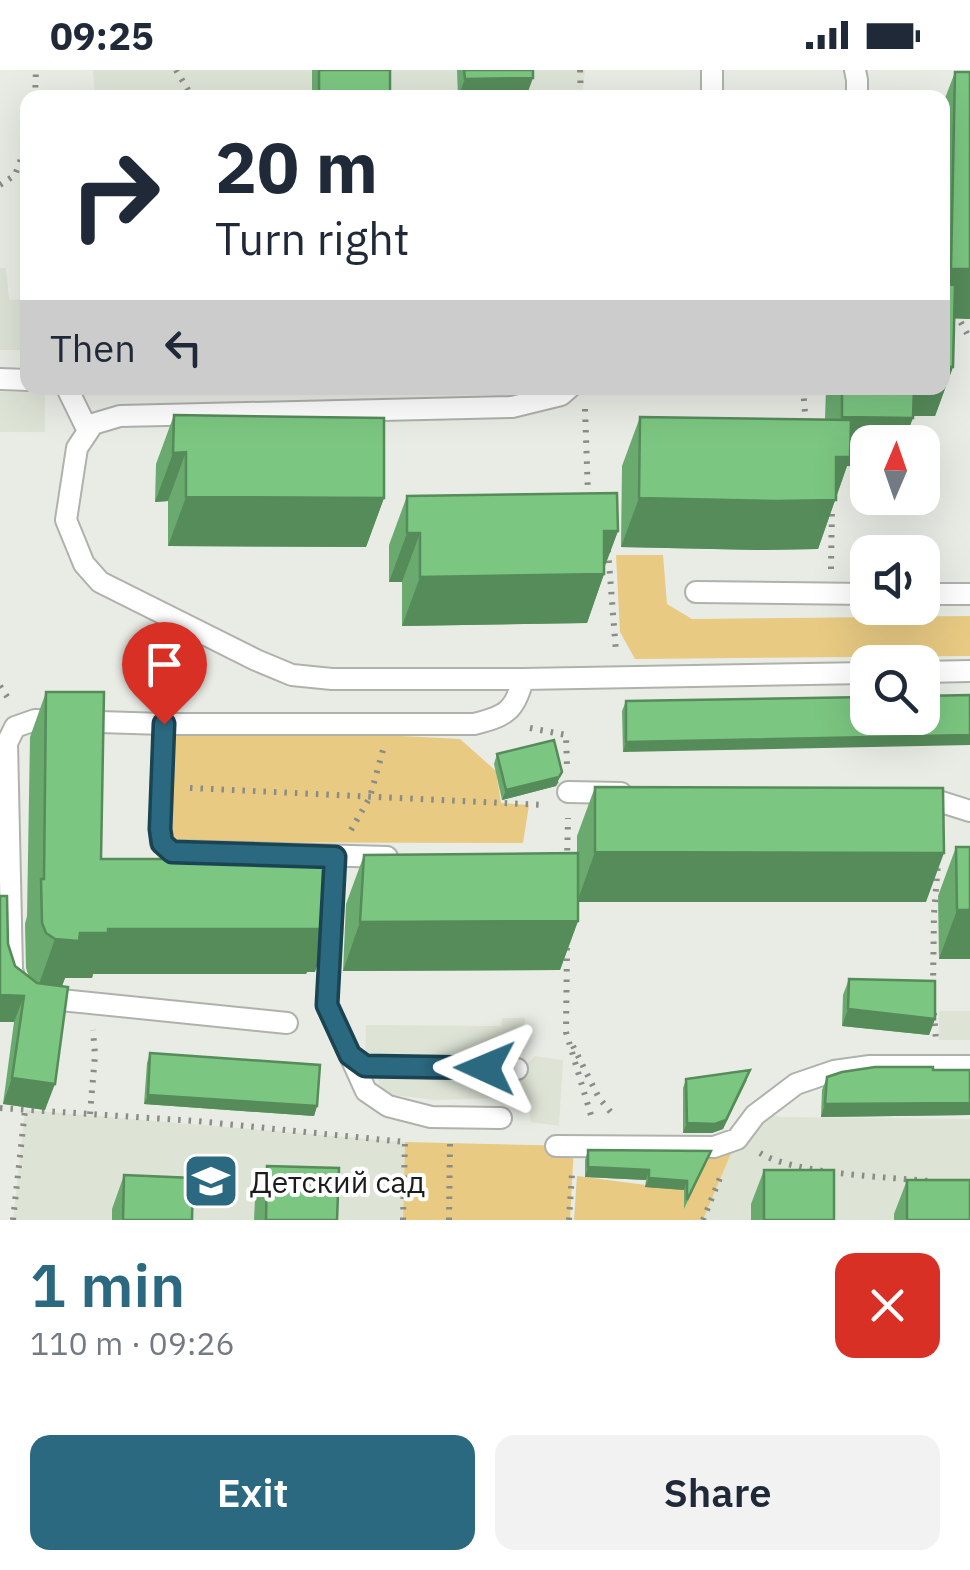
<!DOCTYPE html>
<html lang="en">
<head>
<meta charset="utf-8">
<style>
  body { margin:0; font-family:"IBM Plex Sans",sans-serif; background:#f2f2f3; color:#1f2937; height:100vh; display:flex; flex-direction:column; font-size:38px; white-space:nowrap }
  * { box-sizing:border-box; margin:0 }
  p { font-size:32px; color:#747a83 }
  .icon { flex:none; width:55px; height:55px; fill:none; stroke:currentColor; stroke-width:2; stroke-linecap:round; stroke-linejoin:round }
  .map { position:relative; height:1150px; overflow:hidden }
  .side { display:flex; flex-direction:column; background:#fff; flex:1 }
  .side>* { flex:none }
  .banner { position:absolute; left:20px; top:20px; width:930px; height:305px; border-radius:20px; box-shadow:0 10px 40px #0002; background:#fff; color:#1f2937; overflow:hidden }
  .needle { width:65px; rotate:2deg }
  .buttons { position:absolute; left:850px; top:355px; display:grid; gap:20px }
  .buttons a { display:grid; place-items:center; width:90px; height:90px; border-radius:20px; background:#fff; box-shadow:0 10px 40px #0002; font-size:50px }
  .pin { position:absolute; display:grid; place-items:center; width:85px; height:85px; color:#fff; margin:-102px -42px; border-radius:50% 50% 50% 0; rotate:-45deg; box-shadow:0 0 10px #0007 }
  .pin .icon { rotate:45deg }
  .me { position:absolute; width:110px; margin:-55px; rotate:271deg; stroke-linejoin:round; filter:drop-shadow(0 0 8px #0008) }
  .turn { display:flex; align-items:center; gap:35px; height:210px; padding:0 30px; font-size:45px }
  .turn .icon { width:130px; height:130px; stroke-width:2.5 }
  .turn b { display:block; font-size:70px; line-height:85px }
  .then { display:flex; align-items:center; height:95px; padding:0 30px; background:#0003; gap:20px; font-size:38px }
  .round { display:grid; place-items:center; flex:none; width:105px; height:105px; border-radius:20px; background:#f2f2f3 }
  .head { display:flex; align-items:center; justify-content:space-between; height:170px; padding:0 30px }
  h1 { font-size:60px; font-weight:600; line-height:75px; color:#2a697f }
  .action { display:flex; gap:20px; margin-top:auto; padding:20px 30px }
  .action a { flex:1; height:115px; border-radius:20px; background:#2a697f; color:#fff; font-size:40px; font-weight:600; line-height:115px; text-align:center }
  .action a+a { background:#f2f2f3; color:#1f2937 }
  .status { display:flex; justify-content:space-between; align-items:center; height:70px; padding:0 50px; background:#fff; direction:ltr }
  .status svg { height:28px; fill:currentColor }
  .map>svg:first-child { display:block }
  .built { fill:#dde3d5 }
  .green { fill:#e8ca82 }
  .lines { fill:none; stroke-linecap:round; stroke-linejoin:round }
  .service-casing { stroke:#afb2ac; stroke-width:24 }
  .path { stroke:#898c87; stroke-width:6; stroke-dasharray:2.5 8; stroke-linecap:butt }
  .service { stroke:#fff; stroke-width:20 }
  .wall { fill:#6aaa6f }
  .shaded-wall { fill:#568b5a }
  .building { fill:#7bc681; stroke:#568b5a; stroke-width:2.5 }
  .route-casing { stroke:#1b4453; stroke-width:25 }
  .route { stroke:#2a697f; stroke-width:18 }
  .labels { text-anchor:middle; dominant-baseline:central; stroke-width:8; stroke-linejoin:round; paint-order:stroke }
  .poi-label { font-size:30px; fill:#1a1c19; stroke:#fff; text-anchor:start }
</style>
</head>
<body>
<div class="status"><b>09:25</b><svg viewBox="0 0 49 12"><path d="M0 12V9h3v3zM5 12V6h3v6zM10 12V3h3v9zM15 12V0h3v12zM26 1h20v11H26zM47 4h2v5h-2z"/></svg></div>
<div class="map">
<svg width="970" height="1150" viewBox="0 0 970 1150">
  <rect width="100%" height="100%" fill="#e9ece5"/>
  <path class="built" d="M93,0H585L582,28L95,27Z
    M0,198H6L9,230L27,229V280H0Z
    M0,322H45V362H0Z
    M939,941H970V970H939Z
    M502,948H525L524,981L377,989L517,999L528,993L535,986L563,990L559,1056L531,1052L526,1027L436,1030L393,1025L380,1020L376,996H365L366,955L501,956Z
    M25,1040L405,1072L403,1150H13Z
    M758,1043L781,1047L970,1049V1150H703L737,1069Z"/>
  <path class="green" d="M616,485H663L667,534L692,549L970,546V586L635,589L620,562Z
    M164,654L460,669L496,701L501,733L529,735L523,773L161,772Z
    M737,1069L703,1150H574L577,1106L692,1121L714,1077Z
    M405,1072L574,1076L570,1150H403Z"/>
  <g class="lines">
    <g class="service-casing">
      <path id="service" d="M712,0V28
        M855,0L857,10V28
        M0,309L28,310
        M67,318L88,361
        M569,318L561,325L512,337L120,346L93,354L77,378L66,450L84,494L100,512L256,590L292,605L332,609H523L868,603
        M696,522L868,524
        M922,524H970
        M922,602L970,601
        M164,654L160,759L161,773L172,781L387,787
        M568,722L621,723
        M920,730H935L970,741
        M333,832L327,935L366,1021L388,1036L431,1047L501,1048
        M15,909L12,900L7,673L15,657L35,650L164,654H474C506,646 515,641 523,609
        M41,928L287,953
        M350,985L365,996L517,999
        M556,1076L714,1077L737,1069L755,1045L796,1014L834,1001L870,996H970"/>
    </g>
    <path class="path" d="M176,0L193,28
      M580,0L581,28
      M35,28L36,0
      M0,115L15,105L28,70
      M942,246L959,249L970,269
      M803,318L806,356
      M585,339L588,424L591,431
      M608,480L616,582
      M831,499L832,436
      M0,616L10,631
      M530,658L566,665L567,696
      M190,718L546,735
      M351,760L370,727L383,680
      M567,791L568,748
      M567,878L566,962L593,1052
      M933,916L934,844L938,794
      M934,943L936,971
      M573,976L599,1028L614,1046
      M0,1038L196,1051L405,1072
      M90,1044L95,985L93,960
      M760,1083C793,1104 887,1107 929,1111
      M13,1150L25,1040
      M403,1150L405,1072
      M449,1150L450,1073
      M569,1150L572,1103
      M703,1150L722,1103"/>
    <use href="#service" class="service"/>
  </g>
  <path class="wall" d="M312,0H390V24L389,28H312Z
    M457,0H533L526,27H458Z
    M955,2H970V249L954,248L953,297L935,346H913L904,372H868V397L847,396L818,479L759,480L621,477L622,396L640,347L825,349L826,318H942V36Z
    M174,345L384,428L366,477L168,476V431L155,432L156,394Z
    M407,426L618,461L604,497V504L587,553L402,556V512H389V475Z
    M46,622L101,789L315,902H307L306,904H93L92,908H65L62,916L45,1040L3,1034L14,952L8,874L15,896L29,907L26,898L25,854L27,846L30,667Z
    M868,627L623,682L622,641L626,631Z
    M497,684L559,712L556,716L502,730L494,694Z
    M595,717L926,832H578V851L560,900L343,901L346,834L364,785L577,783V766Z
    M956,777H970V889H939L938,826Z
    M849,909L935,949L929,965L842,956L843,925Z
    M150,983L317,1036L314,1046L144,1034L147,993Z
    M933,1000H970V1045L821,1047L822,1020L827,1007Z
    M686,1009L747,1010L723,1059L712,1063H683V1018Z
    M588,1080L711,1081L684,1139V1120L645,1117L646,1110L585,1107V1090Z
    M267,1096L337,1150H254L255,1129Z
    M764,1100L834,1150H751V1134Z
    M124,1105L192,1150H112V1139Z
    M907,1110L970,1150H894V1144Z"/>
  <path class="shaded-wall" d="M533,8L526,27H458L465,9Z
    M319,24H390L389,28H318Z
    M951,199H970V249L942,248V222Z
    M942,297H953L935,346H896L906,318H942Z
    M842,347L913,348L904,372H868V397L847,396L818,479L759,480L621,477L639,428L824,396Z
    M186,382L168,431L155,432L173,383Z
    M186,427L384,428L366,477L168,476Z
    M604,461H618L602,504H604L587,553L402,556L420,507Z
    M407,463H420L402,512H389Z
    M970,665V675L623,682L626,672Z
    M562,702L556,716L502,730L506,720Z
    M595,782L944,783L926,832H577Z
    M957,840H970V889H939Z
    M578,851L560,900L343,901L360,852Z
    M331,857L315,902H307L306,904H93L92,908H65L62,916L39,914L55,869L80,863L108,859Z
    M0,925L24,926L14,952H0Z
    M848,939L935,949L929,965L842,956Z
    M750,1000L723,1059L712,1063H683L687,1053Z
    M12,1008L55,1014L45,1040L3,1034Z
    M148,1025L317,1036L314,1046L144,1034Z
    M970,1033V1045L821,1047L825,1034Z
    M588,1097L649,1100L646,1110L585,1107Z
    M649,1108L687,1111L684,1120L645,1117Z"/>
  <path class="building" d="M319,0H390V24H319Z
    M464,0H533V8L465,9Z
    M955,2H970V199H951Z
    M942,214L955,215L953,297H942Z
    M842,318H914L913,348L842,347Z
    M174,345L384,348V428L186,427V382L173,383Z
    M640,347L851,350L850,387H836V430L777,431L639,428Z
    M617,423L618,461H604V504L420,507V463H407V426Z
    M46,622H104L101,789H335L331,857H322V859H108V863H80L79,871L55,869L46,863L42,853L41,809H44Z
    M970,625V665L626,672V631L868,627V648H922V626Z
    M554,670L562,702L559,707L506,720L497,684Z
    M595,717L943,718L944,783L595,782Z
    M956,777H970V840H957Z
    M578,783V851L360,852L364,785Z
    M0,826H7L8,874L15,896L37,913L68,917L55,1014L12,1008L24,926L0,925Z
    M849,909L935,911V949L848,939Z
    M150,983L320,995L317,1036L148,1025Z
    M875,997H933V1000H970V1033L825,1034L827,1007L842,1002Z
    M750,1000L726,1050L715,1054L687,1053L686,1009Z
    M588,1080L711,1081L687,1130V1111L649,1108V1100L588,1097Z
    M267,1096L339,1098L337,1150H266Z
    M764,1100H834V1150H764Z
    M124,1105L193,1108L192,1150H123Z
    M907,1110H970V1150H907Z"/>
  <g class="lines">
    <g class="route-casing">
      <path id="route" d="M164,654L160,759L162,773L172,782L335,787L327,935L350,985L365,996L485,998"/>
    </g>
    <use href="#route" class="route"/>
  </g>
  <defs>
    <g id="school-square" transform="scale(2.875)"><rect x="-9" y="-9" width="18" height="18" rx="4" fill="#2a697f" stroke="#fff"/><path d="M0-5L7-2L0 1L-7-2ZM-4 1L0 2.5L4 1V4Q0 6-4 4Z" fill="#fff"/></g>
  </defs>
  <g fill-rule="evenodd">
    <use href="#school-square" x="211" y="1111"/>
  </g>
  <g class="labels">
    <g class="poi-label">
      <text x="250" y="1111">Детский сад</text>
    </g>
  </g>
</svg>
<div class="buttons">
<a><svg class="needle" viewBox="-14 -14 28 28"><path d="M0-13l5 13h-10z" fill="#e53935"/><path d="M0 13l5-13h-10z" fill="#747a83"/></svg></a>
<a><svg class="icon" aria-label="sound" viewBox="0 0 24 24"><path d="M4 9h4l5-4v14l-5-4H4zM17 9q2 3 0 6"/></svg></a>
<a><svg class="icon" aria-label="search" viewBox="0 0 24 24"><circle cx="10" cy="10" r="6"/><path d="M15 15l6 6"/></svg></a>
</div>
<div class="pin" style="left:164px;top:654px;background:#d93025"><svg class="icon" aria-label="arrive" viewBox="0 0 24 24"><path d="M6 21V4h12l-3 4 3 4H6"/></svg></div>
<svg class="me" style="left:485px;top:998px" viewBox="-20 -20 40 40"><path d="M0-17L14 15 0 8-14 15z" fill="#2a697f" stroke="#fff" stroke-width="4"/></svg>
<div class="banner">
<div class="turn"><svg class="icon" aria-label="right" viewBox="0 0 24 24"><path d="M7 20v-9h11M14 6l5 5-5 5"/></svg><div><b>20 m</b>Turn right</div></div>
<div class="then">Then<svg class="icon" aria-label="left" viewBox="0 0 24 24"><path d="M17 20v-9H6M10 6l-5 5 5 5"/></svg></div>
</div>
</div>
<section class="side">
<div class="head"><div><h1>1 min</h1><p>110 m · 09:26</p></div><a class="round" style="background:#d93025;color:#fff"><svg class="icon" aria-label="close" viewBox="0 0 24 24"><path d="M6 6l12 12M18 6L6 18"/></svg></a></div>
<div class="action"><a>Exit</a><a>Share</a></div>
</section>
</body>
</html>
